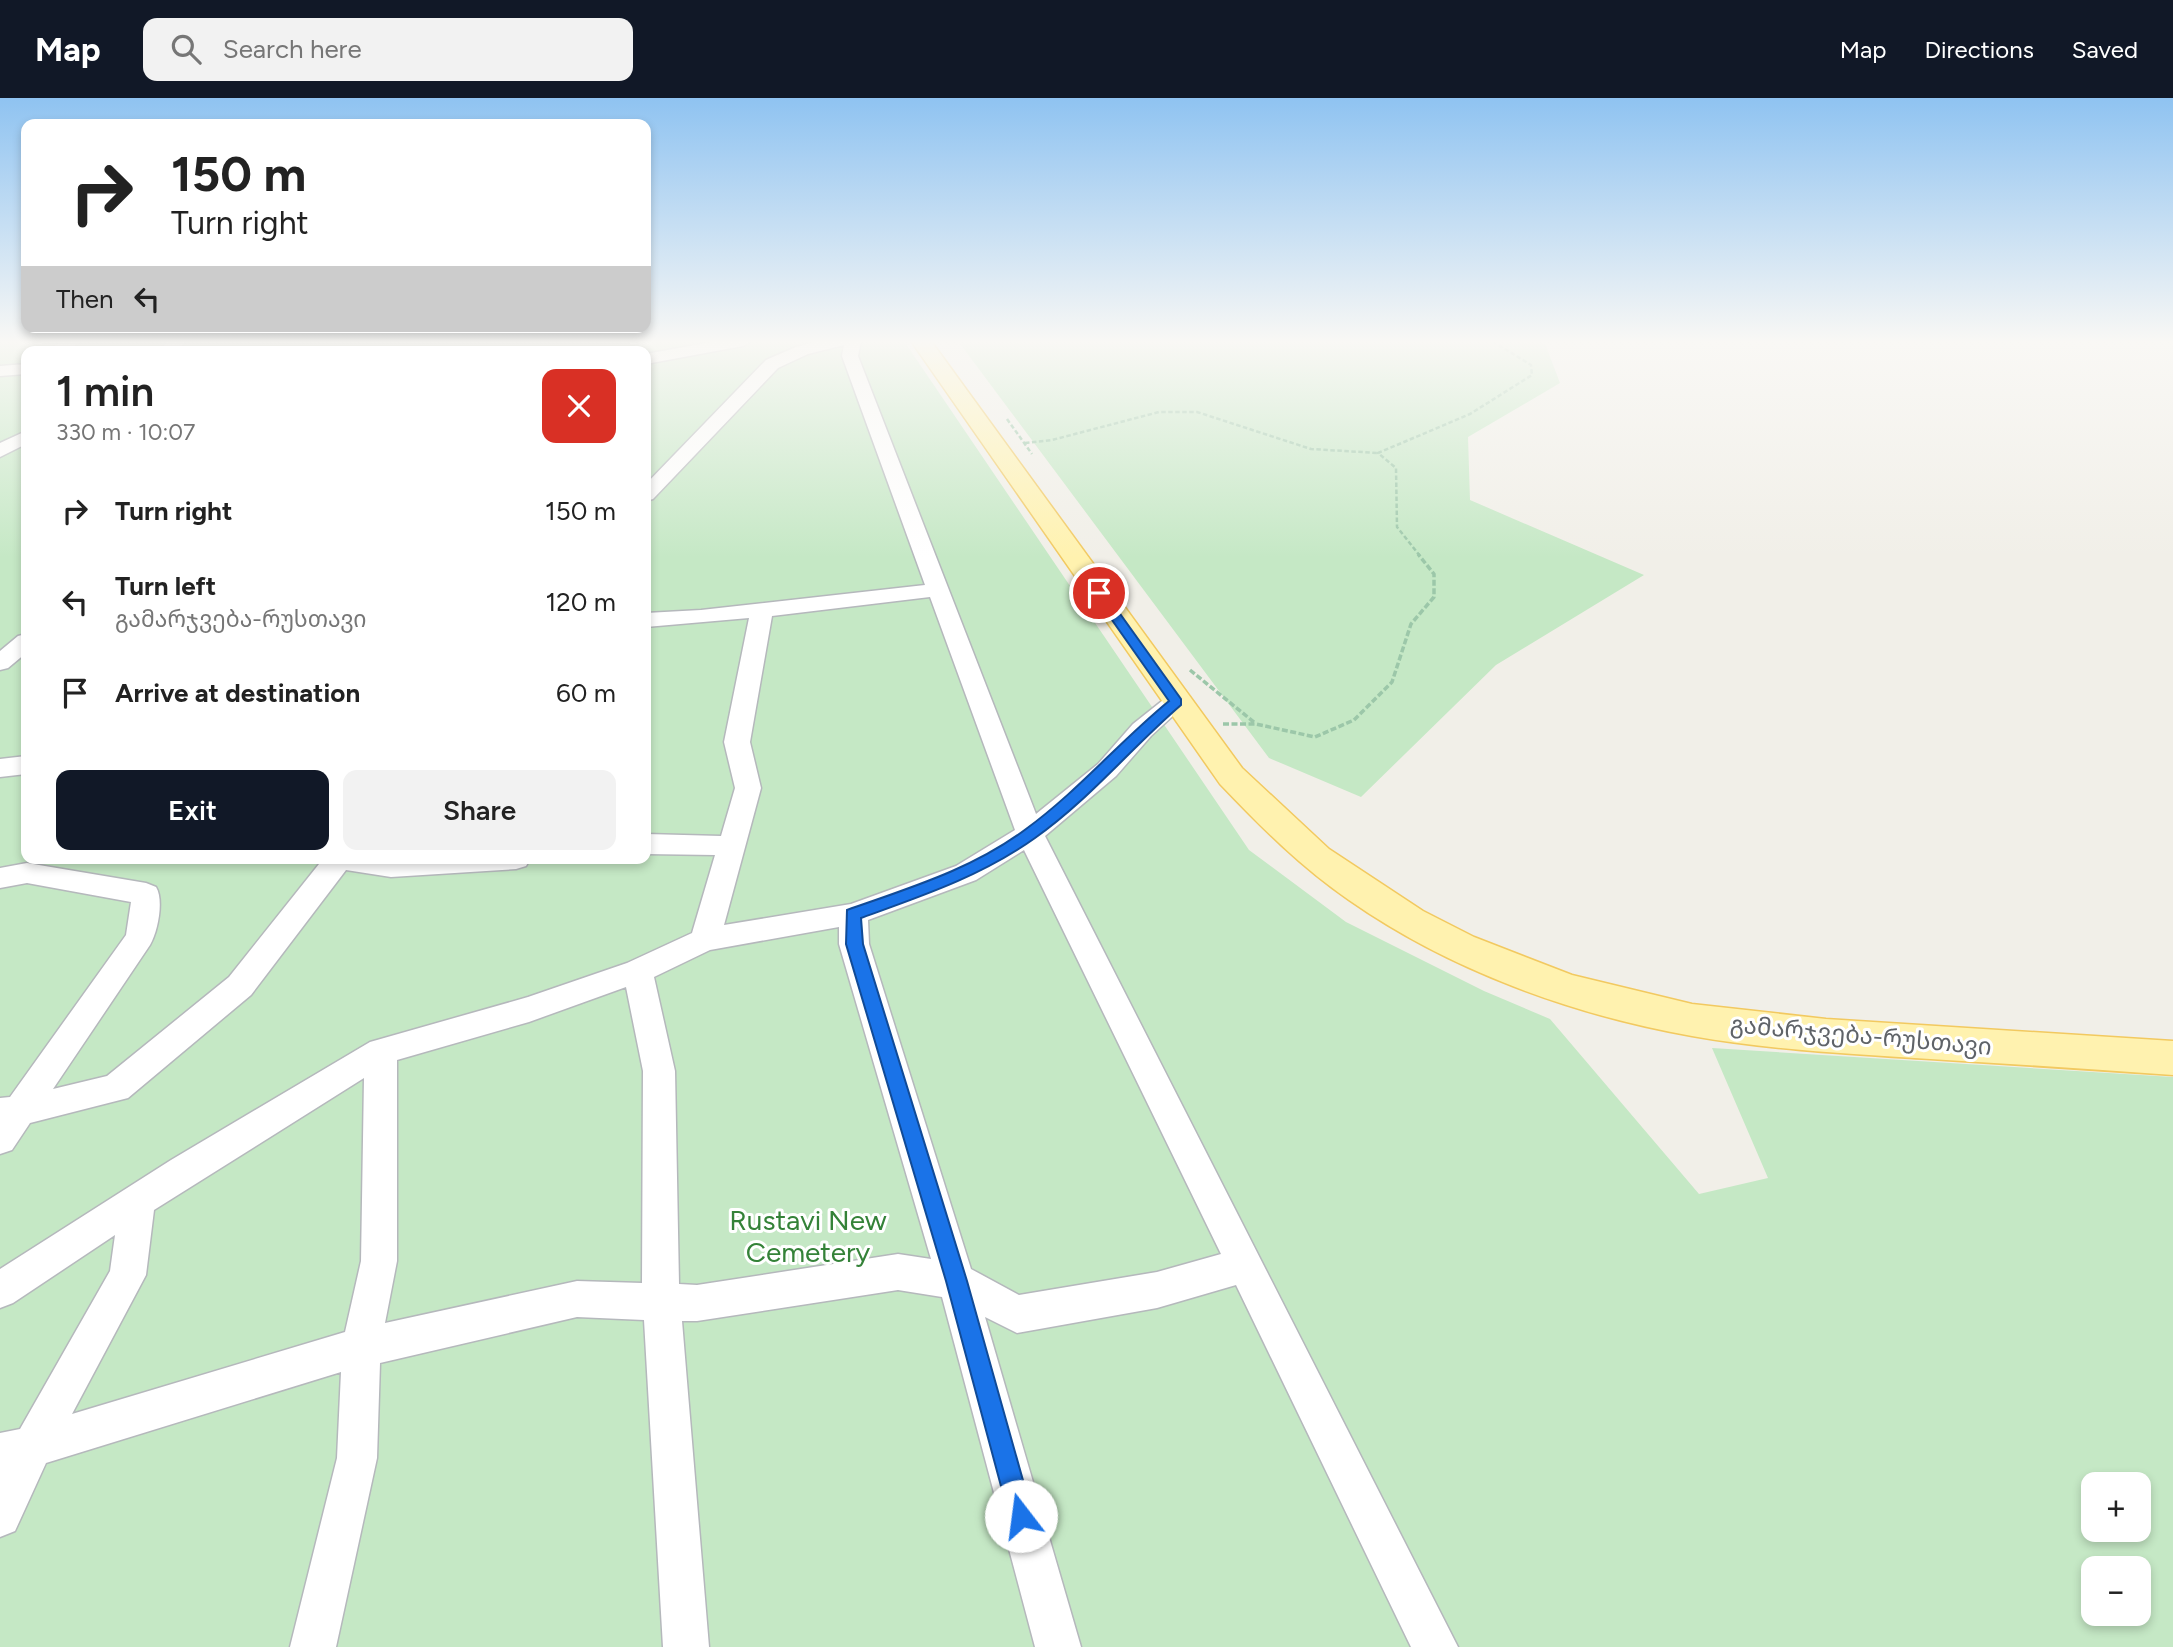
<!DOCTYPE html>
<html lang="en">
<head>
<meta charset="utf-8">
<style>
  body { margin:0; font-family:Figtree,"Noto Sans Georgian",sans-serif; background:#f2f2f2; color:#222; height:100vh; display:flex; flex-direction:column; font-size:26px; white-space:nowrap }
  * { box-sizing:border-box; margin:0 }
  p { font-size:23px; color:#767676 }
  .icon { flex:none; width:38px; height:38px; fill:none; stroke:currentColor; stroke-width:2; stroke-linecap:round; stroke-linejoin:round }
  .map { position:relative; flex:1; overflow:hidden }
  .drawer { position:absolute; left:21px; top:248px; width:630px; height:518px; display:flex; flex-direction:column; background:#fff; border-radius:14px; box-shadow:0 4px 10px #0003 }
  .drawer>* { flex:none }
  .guide { position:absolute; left:21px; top:21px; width:630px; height:214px; border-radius:14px; box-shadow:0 4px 10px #0003; background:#fff; color:#222; overflow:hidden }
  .controls { position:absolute; left:2081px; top:1374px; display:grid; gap:14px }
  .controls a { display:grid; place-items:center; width:70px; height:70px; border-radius:14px; background:#fff; box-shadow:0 4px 10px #0003; font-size:35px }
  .pin { position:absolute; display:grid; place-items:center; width:60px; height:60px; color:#fff; margin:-30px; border:4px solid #fff; border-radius:50%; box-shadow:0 2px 7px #0007 }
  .me { position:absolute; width:77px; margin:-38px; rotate:345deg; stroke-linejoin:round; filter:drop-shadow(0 0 5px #0008) }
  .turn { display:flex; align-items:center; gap:24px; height:147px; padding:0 35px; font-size:32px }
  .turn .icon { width:91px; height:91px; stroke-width:2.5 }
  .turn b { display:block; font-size:49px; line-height:60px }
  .then { display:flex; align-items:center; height:66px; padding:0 35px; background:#0003; gap:14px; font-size:26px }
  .round { display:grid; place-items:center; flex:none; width:74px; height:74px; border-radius:14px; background:#f2f2f2 }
  .overview { display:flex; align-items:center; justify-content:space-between; height:119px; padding:0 35px }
  h1 { font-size:42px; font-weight:600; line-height:52px }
  .button { display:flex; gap:14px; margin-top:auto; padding:14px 35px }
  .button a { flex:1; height:80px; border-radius:14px; background:#111827; color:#fff; font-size:28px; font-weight:600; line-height:80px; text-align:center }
  .button a+a { background:#f2f2f2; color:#222 }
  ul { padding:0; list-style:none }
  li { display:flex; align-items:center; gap:21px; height:91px; padding:0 35px }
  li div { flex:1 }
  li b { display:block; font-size:26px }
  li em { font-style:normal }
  header { display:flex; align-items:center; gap:42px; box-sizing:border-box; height:98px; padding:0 35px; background:#111827; color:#fff }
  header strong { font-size:33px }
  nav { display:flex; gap:38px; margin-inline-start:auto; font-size:24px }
  .search { width:490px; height:63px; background:#f2f2f2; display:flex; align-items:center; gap:18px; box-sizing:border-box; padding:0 24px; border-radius:14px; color:#767676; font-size:26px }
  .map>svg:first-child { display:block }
  .green { fill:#c5e8c5; fill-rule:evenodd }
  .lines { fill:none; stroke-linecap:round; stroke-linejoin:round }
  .minor-casing { stroke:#b5b8bc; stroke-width:3 }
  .major-casing { stroke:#f2c960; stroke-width:3 }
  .path-far1 { stroke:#9cc7a9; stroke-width:2.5; stroke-dasharray:4.5 2.5; stroke-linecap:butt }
  .path { stroke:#9cc7a9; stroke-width:3.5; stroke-dasharray:6 2.5; stroke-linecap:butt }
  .minor { fill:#fff; fill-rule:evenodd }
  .major { fill:#fff2af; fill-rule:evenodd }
  .route { fill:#1a73e8; stroke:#114b97; stroke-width:2 }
  .labels { text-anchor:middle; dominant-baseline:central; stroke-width:6; stroke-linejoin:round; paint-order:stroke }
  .street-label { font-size:24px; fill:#5f6368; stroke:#fff }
  .near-park-label { font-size:28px; fill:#348238; stroke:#fff }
</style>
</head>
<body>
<header>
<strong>Map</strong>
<div class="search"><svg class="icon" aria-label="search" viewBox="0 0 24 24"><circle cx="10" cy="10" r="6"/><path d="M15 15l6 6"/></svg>Search here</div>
<nav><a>Map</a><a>Directions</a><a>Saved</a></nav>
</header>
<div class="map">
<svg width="2173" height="1549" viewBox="0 0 2173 1549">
  <rect width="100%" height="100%" fill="#f1efe8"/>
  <path class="green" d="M0,243H904L1249,752L1346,824L1484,893L1550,921L1699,1096L1768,1080L1712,950L2173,979V1549H0ZM26,254H646V761H26ZM2093,1386H2138V1432H2093ZM2093,1470H2138V1516H2093Z
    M958,243H1544L1560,285L1468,339L1470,402L1644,477L1496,567L1361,699L1269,660Z"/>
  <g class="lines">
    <g class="minor-casing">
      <path id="minor" d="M61,243H81L67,254H47Z
        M168,243H186L176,254H158Z
        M716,243H751L743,248L646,266V256Z
        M818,243H861L858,258L1036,716L1098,666L1133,626L1167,599H1185L1188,604L1151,638L1116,678L1045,738L1458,1549H1411L1236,1187L1157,1210L1017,1235L985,1219L1081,1549H1035L942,1199L898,1192L697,1223H682L709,1549H663L644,1222L577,1219L380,1265L377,1360L336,1549H290L337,1360L341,1274L46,1365L15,1433L0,1439V1335L20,1331L110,1173L115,1137L13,1205L0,1210V1171L171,1062L370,944L528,899L627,865L692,835L715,757L646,756V736L721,738L735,690L724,644L749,520L646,529V515L701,512L925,487L842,258L844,247L808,256L778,270L653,401L646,403V386L766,262L796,249ZM930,499L1015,732L956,768L851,806L724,827L761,690L750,644L772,518ZM1024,752L1221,1156L1157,1174L1019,1197L971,1171L869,846L868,822L976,782ZM839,829V846L931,1161L898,1156L697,1187L679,1186L675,973L654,879L710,852ZM626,889L643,973L642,1185L577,1183L385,1225L397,1163V962L529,924ZM364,980L361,1163L345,1234L72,1316L146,1177L154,1112Z
        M26,266V276L0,278V268Z
        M26,333V346L0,359V345Z
        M26,536V555L8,570L0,572V553L18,538Z
        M26,658V676L0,679V661Z
        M323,761H530L526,768L516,771L391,779L346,772L251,897L128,1000L30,1025L12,1052L0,1056V1000L10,999L126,837L131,804L27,785L0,790V770L27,765L146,785L156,789C164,802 158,833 150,847L53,991L107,978L229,879Z"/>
    </g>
    <g class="major-casing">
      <path id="major" d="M911,243H931L1242,670L1329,751L1423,813L1474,839L1572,877L1692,906L1826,921L2173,943V977C2092,971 2011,966 1930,961C1850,956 1771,952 1692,938C1573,917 1449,872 1349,802C1301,769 1260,728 1220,686Z"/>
    </g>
    <path class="path-far1" d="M1007,321L1032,356
      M1025,345L1052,342L1159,314H1197L1311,351L1378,355
      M1420,458L1397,429L1396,370L1378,355L1470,316L1532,277L1531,267L1492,243"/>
    <path class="path" d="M1190,572L1255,625
      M1223,626H1256L1315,639L1354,622L1392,584L1411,526L1434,499V476L1418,456"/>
    <use href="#minor" class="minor"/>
    <use href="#major" class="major"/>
  </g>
  <linearGradient id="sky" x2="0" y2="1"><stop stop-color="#8fc3f1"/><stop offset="0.53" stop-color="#f9f8f5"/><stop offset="1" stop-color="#f9f8f5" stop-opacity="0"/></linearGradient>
  <rect width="2173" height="460" fill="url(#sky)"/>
  <path class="route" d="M1095,492H1103L1181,601V607C1131,650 1089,702 1035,740C982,778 922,798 861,820L863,846L967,1183L1033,1418L1030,1427L1021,1430L1013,1427L1009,1418L946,1183L846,846L847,812C909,790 973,771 1026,731C1078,693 1119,644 1169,603L1093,495Z"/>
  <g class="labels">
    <g class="street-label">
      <text transform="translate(1861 937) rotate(5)">გამარჯვება-რუსთავი</text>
    </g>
    <g class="near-park-label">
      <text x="808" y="1122">Rustavi New<tspan x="808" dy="32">Cemetery</tspan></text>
    </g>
  </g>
</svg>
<div class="controls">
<a>+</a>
<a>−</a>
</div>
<div class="pin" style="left:1099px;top:495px;background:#d93025"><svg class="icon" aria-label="arrive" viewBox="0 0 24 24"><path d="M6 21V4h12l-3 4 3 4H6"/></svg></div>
<svg class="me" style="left:1021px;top:1418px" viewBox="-20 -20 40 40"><circle r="19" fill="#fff"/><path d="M0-13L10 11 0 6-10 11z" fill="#1a73e8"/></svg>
<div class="guide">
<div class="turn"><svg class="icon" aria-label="right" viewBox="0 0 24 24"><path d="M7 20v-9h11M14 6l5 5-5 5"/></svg><div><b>150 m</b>Turn right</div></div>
<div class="then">Then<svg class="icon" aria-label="left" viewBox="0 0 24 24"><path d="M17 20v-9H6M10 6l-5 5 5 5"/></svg></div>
</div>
<section class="drawer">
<div class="overview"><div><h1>1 min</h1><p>330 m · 10:07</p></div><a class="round" style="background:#d93025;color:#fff"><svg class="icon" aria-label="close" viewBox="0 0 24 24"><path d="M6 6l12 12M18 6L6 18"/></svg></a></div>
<ul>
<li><svg class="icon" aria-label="right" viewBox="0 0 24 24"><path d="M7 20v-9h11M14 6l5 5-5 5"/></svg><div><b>Turn right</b></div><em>150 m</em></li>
<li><svg class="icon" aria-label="left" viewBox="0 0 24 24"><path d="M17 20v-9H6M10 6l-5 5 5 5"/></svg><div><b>Turn left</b><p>გამარჯვება-რუსთავი</p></div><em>120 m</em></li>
<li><svg class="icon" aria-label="arrive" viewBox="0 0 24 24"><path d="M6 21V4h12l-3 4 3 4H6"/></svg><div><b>Arrive at destination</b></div><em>60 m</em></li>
</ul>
<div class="button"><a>Exit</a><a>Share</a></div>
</section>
</div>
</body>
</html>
